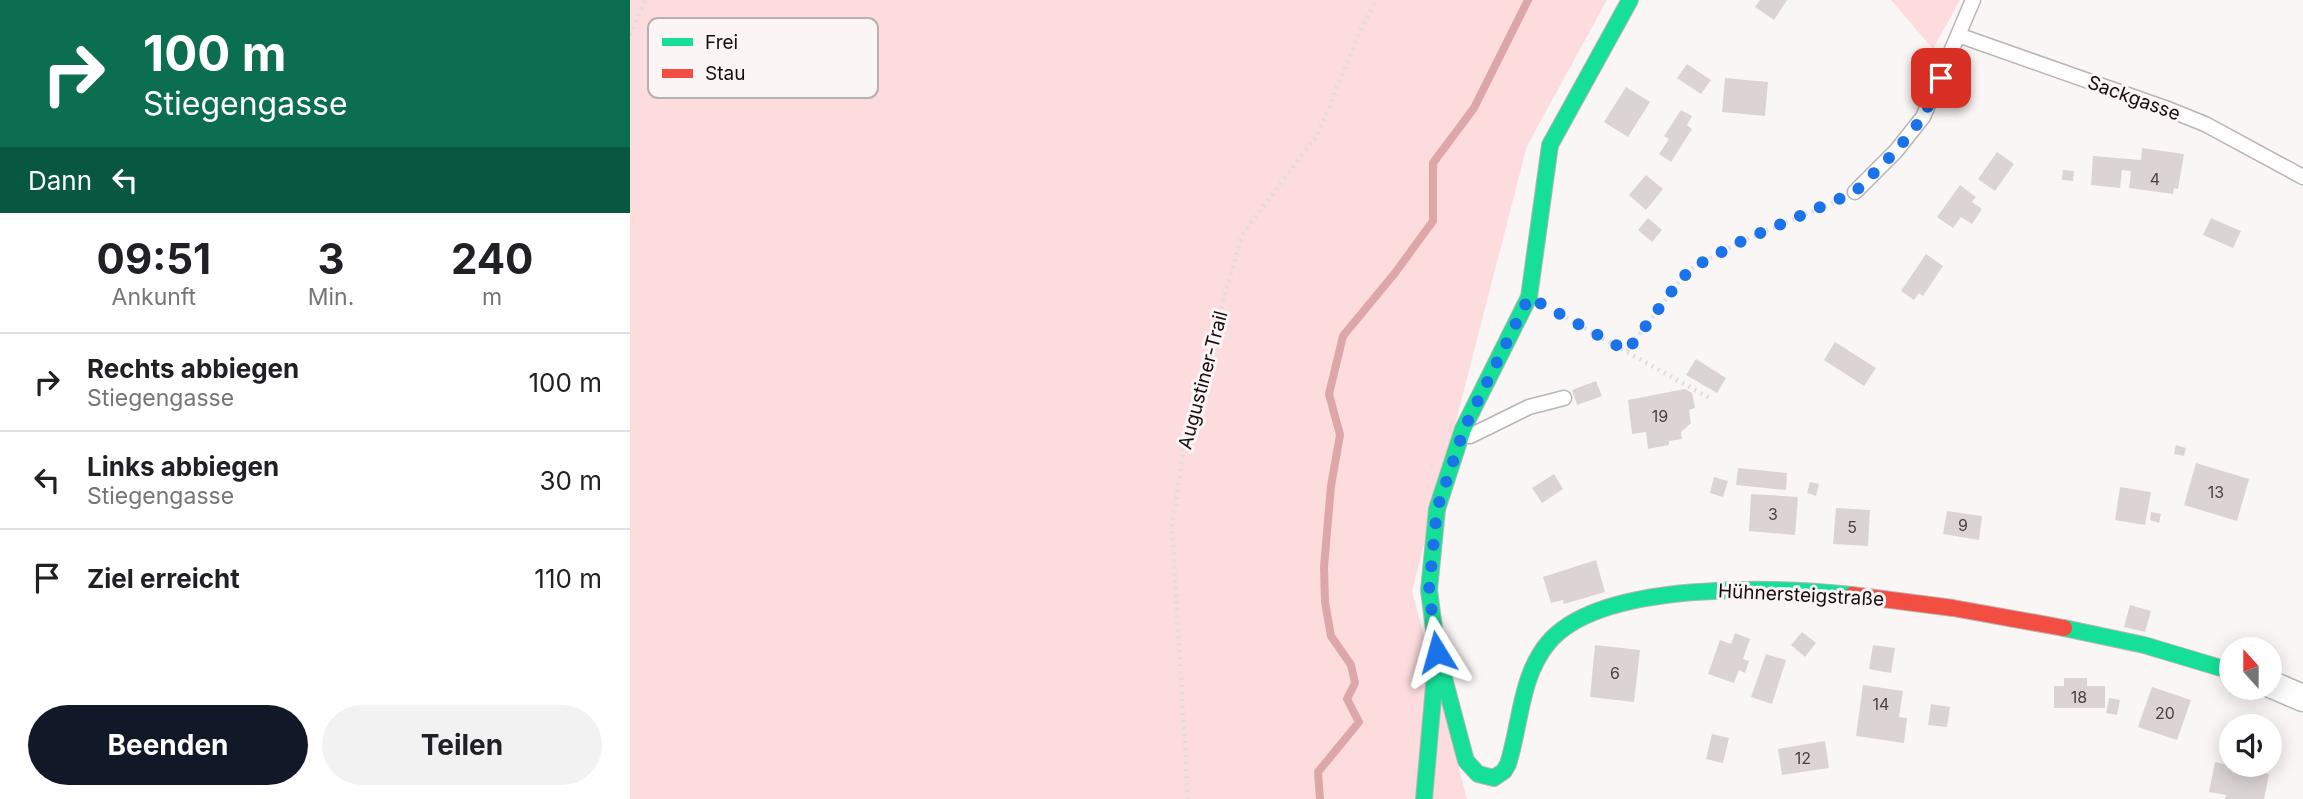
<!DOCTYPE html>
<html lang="de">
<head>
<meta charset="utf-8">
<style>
  body { margin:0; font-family:Inter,sans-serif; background:#f2f2f2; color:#202124; height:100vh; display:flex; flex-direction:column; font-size:26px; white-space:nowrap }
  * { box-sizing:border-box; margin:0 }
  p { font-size:23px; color:#757577 }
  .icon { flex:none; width:38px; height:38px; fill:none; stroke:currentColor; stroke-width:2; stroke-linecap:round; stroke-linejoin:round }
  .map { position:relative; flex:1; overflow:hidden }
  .sheet { display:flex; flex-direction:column; background:#fff; width:630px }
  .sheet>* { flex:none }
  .top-card { background:#0b6e4f; color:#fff; overflow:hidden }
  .needle { width:46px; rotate:339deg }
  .buttons { position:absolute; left:1589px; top:637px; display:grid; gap:14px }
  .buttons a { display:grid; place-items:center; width:63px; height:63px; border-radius:50%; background:#fff; box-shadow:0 4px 18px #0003; font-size:35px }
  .pin { position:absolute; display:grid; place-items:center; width:60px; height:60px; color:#fff; margin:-30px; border-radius:14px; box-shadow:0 4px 10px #0006 }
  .me { position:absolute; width:77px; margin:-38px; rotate:352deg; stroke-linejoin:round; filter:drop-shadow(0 0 5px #0008) }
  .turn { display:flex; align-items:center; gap:24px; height:147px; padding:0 28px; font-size:32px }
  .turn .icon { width:91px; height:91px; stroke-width:2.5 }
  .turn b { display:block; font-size:49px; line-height:60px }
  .then { display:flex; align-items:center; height:66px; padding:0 28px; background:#0003; gap:14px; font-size:26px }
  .eta { display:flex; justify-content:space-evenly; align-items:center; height:119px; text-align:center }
  .eta b { font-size:42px; font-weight:700; line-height:49px }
  .cta { display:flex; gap:14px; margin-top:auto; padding:14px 28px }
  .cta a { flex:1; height:80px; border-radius:42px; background:#111827; color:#fff; font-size:28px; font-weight:700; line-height:80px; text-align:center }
  .cta a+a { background:#f2f2f2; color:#202124 }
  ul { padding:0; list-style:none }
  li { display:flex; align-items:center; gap:21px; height:98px; padding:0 28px; border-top:2px solid #e0e0e0 }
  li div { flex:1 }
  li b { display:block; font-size:26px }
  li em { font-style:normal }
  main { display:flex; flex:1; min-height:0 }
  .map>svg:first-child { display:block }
  .green { fill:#fddcdd }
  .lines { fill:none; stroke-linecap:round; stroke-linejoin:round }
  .stream { stroke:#dda7aa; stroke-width:8 }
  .building { fill:#dcd4d4 }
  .lane-casing { stroke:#bcb3b4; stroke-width:17 }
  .street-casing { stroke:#bcb3b4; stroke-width:29 }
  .fast-casing { stroke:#bcb3b4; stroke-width:18 }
  .jam-casing { stroke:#bcb3b4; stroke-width:18 }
  .path { stroke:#dfdddd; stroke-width:4.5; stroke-dasharray:2 5; stroke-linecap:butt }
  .lane { stroke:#fefefe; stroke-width:14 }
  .street { stroke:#fefefe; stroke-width:26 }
  .fast { stroke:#16e098; stroke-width:16 }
  .jam { stroke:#f24e42; stroke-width:16 }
  .route { stroke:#1a73e8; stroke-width:12; stroke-dasharray:0 21.6 }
  .labels { text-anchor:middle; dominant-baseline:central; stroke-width:6; stroke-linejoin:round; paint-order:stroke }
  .number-label { font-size:16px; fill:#493f40 }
  .street-label { font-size:19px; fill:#180d0e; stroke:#fcf5f5 }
  .key { fill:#fcf5f5; stroke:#b8afb0; stroke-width:2 }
  .key-label { font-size:19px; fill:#180d0e }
</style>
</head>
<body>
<main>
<section class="sheet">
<div class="top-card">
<div class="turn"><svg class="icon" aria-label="right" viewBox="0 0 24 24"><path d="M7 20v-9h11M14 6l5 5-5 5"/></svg><div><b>100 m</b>Stiegengasse</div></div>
<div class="then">Dann<svg class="icon" aria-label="left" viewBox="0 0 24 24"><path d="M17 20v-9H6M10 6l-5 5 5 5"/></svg></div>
</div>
<div class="eta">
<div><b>09:51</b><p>Ankunft</p></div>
<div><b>3</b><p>Min.</p></div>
<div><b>240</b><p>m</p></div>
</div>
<ul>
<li><svg class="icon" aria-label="right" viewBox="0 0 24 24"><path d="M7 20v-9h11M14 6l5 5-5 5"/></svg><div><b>Rechts abbiegen</b><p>Stiegengasse</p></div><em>100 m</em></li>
<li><svg class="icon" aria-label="left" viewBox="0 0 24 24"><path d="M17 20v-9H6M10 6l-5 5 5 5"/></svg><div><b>Links abbiegen</b><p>Stiegengasse</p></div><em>30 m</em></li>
<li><svg class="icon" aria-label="arrive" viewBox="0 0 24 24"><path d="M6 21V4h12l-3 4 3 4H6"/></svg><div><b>Ziel erreicht</b></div><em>110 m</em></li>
</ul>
<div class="cta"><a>Beenden</a><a>Teilen</a></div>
</section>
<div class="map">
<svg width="1673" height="799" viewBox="0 0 1673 799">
  <rect width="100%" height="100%" fill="#fbf6f6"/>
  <path class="green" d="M0,0H977L897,146L782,591L837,799H0Z
    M1261,0H1330L1303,49Z"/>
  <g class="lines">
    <path class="stream" d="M690,799L688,772L729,722L717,699L725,683L721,665L701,636L695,602L694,567L701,486L710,435L699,394L713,336L765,273L803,221V163L844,108L898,0"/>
  </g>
  <path class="building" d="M1130,0H1157L1144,20L1125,7Z
    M1057,64L1081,80L1071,94L1047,78Z
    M1095,78L1138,82L1135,116L1092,112Z
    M996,87L1020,102L998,137L974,122Z
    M1051,110L1062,116L1057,125L1062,129L1041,162L1029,154L1039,139L1034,136Z
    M1512,148L1554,154L1548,189L1544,188L1543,194L1499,188L1501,171L1492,170L1490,188L1461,185L1463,156L1511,160Z
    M1367,152L1384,164L1365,191L1348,179Z
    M1433,170L1444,171L1443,181L1432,180Z
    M1016,175L1033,189L1016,210L999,195Z
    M1330,185L1346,197L1342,202L1352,209L1342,224L1331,217L1323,228L1307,217Z
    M1018,218L1032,230L1022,242L1008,230Z
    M1581,218L1611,231L1603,248L1573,235Z
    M1296,254L1313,266L1293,296L1289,293L1284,300L1271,291Z
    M1205,342L1246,368L1234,386L1194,360Z
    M1066,359L1096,378L1087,393L1056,375Z
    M966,381L972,396L947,405L942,390Z
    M1055,389L1062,393L1065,408L1059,410L1061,423L1051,432L1052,439L1039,441V445L1018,449L1016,432L1002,434L998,400Z
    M1546,445L1556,448L1554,456L1544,454Z
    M1566,463L1619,479L1607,521L1554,505Z
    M1108,468L1157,473L1156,490L1106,485Z
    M924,474L933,489L912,503L902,488Z
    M1084,477L1098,481L1093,497L1080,493Z
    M1180,482L1189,484L1186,496L1177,493Z
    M1490,487L1521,492L1515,525L1485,520Z
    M1121,494L1168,497L1165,535L1119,531Z
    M1206,508L1240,510L1238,546L1203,544Z
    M1317,511L1352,516L1349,540L1313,534Z
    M1521,512L1531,514L1529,523L1520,520Z
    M966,560L975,592L934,604L933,600L921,603L913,577Z
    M1500,605L1521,611L1515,632L1494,627Z
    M1172,632L1186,643L1175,657L1161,645Z
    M1105,633L1120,639L1113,659L1119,661L1115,673L1109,670L1104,683L1078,674L1090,640L1101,644Z
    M965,645L1010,650L1004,702L960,697Z
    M1243,645L1265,648L1261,673L1239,669Z
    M1136,654L1156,660L1142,704L1121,697Z
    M1434,678H1457V686H1475V708H1424V686H1434Z
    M1233,685L1273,691L1269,717L1277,718L1274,743L1226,736Z
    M1522,687L1561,700L1547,740L1508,727Z
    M1479,698L1490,700L1487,715L1476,713Z
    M1301,704L1320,707L1317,727L1298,725Z
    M1082,734L1099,738L1093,763L1076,759Z
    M1195,741L1199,768L1152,775L1148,749Z
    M1585,762L1639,774L1634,799H1595L1596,795L1579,792Z"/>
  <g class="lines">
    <g class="lane-casing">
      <path id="lane" d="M1328,35L1535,108L1575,124L1673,177
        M1225,192L1266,151L1293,117L1343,0
        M840,436L899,407L934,398"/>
    </g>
    <g class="street-casing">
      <path id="street" d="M1640,684L1673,698"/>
    </g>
    <g class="fast-casing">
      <path id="fast" d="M1434,628L1514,645L1601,671
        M807,652L836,761L848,774L864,778L874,771L878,764C891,723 890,677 918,643C970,580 1146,587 1222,595
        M794,799L807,652L799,590L807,509L833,429L899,297L920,145L1000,0"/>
    </g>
    <g class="jam-casing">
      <path id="jam" d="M1222,595L1323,608L1434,628"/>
    </g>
    <path class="path" d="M0,35L15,0
      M924,311L1081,399
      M997,351L1051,279L1064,267L1112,241L1210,200
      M558,799L542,526L557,427L612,235L688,134L731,29L746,0"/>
    <use href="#lane" class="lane"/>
    <use href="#street" class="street"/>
    <use href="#fast" class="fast"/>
    <use href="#jam" class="jam"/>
  </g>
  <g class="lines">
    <path class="route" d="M807,652L799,590L807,509L834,429L899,297L997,351L1051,279L1064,267L1112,241L1225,192L1266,151L1293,117L1311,78"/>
  </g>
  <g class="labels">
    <g class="number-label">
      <text x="1525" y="179">4</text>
      <text x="1030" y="416">19</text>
      <text x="1586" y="492">13</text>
      <text x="1143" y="514">3</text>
      <text x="1333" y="525">9</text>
      <text x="1222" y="527">5</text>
      <text x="985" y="673">6</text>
      <text x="1449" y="697">18</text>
      <text x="1251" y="704">14</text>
      <text x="1535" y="713">20</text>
      <text x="1173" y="758">12</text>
    </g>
    <g class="street-label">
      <text transform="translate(1504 98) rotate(20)">Sackgasse</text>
      <text transform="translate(573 380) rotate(-75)">Augustiner-Trail</text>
      <text transform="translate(1171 595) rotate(3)">Hühnersteigstraße</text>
    </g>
  </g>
  <rect x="18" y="18" width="230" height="80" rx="10" class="key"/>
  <rect x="32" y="38" width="31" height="8" fill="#16e098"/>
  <rect x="32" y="69" width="31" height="9" fill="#f24e42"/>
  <g class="key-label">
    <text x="75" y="49">Frei</text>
    <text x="75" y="80">Stau</text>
  </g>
</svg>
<div class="buttons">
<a><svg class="needle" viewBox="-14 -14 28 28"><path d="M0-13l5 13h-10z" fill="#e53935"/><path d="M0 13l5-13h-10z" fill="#757577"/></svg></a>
<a><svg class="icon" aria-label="sound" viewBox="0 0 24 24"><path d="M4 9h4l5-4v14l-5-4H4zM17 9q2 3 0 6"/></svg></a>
</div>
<div class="pin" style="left:1311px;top:78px;background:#d93025"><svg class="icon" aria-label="arrive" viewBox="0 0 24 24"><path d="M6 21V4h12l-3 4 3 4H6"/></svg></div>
<svg class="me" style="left:807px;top:652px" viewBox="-20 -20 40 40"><path d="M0-17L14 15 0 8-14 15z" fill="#1a73e8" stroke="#fff" stroke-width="4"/></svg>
</div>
</main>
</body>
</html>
